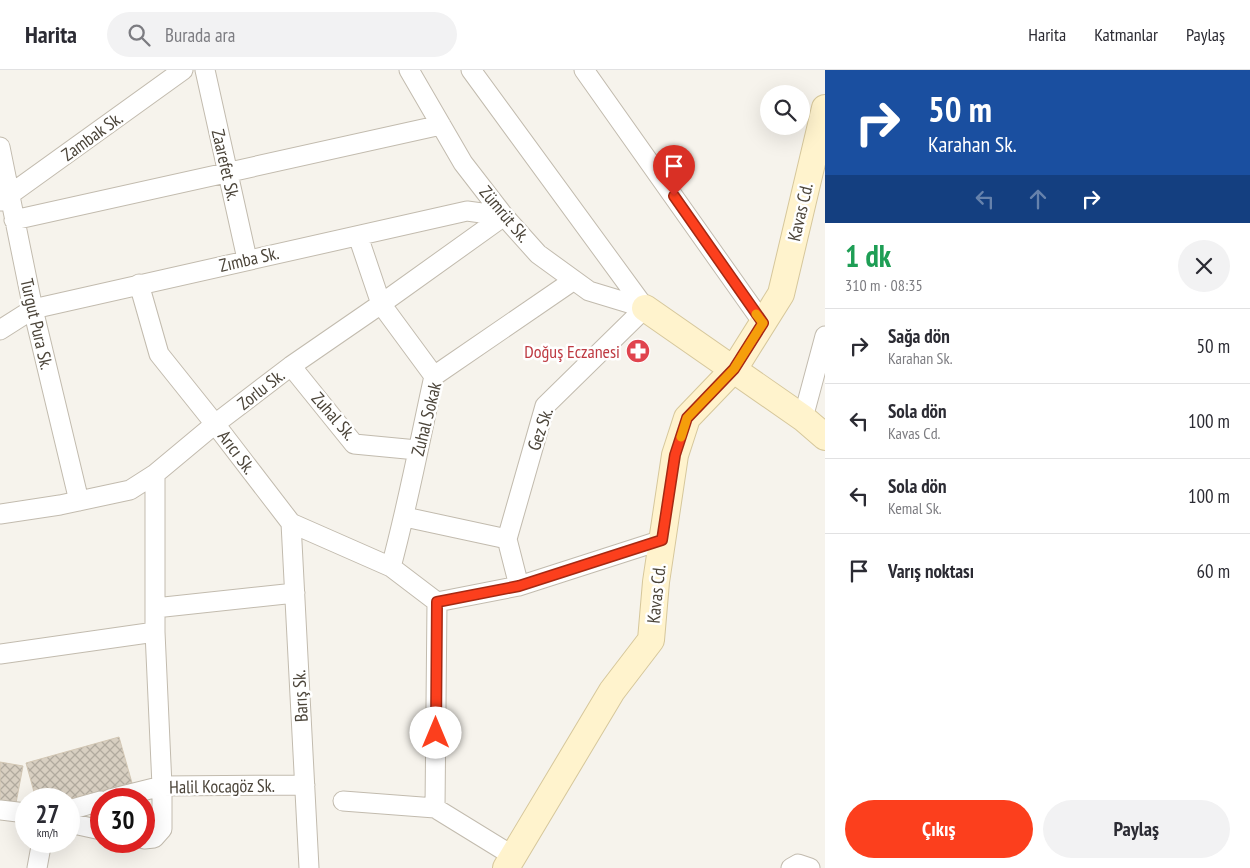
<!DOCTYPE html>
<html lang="tr">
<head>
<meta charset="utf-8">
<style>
  body { margin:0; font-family:"PT Sans Narrow",sans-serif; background:#f2f2f3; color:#2b2b33; height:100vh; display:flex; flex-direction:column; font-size:19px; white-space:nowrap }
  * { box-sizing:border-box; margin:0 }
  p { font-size:16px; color:#7c7c81 }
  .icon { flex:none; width:28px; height:28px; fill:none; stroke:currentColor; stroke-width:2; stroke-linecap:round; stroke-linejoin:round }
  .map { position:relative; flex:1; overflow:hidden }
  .sheet { display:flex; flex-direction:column; background:#fff; width:425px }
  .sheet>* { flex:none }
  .guide { background:#1a4fa0; color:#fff; overflow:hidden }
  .controls { position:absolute; left:760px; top:15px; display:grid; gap:10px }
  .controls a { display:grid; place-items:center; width:50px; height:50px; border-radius:50%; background:#fff; box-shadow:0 5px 20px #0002; font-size:25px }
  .speed { position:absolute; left:15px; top:718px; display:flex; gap:10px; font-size:25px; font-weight:700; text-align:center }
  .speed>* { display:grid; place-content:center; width:65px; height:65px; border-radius:50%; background:#fff; box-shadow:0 5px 20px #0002; line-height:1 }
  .speed small { font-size:12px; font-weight:400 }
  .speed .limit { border:8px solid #d22; background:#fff; color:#111 }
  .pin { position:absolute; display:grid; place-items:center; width:42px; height:42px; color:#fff; margin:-51px -21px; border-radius:50% 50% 50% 0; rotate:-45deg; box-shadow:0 0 5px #0007 }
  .pin .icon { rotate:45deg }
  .me { position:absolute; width:55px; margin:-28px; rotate:0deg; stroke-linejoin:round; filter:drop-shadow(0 0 4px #0008) }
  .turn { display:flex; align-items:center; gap:18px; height:105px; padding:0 20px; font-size:22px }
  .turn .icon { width:65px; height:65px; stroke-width:2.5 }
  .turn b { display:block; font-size:35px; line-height:42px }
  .lanes { display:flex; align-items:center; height:48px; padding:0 20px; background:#0003; justify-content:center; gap:25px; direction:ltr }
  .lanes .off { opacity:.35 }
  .round { display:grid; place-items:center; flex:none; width:52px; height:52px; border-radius:26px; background:#f2f2f3 }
  .overview { display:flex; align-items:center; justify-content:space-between; height:85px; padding:0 20px }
  h1 { font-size:30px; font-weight:600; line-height:38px; color:#1e9e55 }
  .cta { display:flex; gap:10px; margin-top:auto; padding:10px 20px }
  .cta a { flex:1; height:58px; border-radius:30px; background:#fc3f1d; color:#fff; font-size:20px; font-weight:600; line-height:58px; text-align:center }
  .cta a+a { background:#f2f2f3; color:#2b2b33 }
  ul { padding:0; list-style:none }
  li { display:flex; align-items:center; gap:15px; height:75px; padding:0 20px; border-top:1px solid #e1e1e2 }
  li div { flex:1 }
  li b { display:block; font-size:19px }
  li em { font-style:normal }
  header { display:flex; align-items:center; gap:30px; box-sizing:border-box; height:70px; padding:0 25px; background:#fff; border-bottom:1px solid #e1e1e2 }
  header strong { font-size:24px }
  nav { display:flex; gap:28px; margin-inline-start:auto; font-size:18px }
  .search { width:350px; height:45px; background:#f2f2f3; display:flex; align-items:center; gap:12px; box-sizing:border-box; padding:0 18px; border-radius:28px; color:#7c7c81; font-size:19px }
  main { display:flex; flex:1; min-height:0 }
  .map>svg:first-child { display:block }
  .building { fill:url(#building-cross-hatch); stroke:#d3c7b4 }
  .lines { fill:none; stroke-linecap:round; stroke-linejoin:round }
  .street-casing { stroke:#c2bbae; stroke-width:21 }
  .secondary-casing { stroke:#d6c79b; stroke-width:28 }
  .street { stroke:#fff; stroke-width:19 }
  .secondary { stroke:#fff3cd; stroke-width:26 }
  .route-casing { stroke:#a42913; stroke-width:12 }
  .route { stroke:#fc3f1d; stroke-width:9 }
  .slow { stroke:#f59e0b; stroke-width:9 }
  .labels { text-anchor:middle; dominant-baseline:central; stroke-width:5; stroke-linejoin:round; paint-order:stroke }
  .street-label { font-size:18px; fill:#4b4439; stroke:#fff }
  .health-label { font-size:18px; fill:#be3a42; stroke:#fff; text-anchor:end }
</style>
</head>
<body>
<header>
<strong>Harita</strong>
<div class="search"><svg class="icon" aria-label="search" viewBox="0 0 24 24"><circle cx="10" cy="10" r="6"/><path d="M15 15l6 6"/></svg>Burada ara</div>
<nav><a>Harita</a><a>Katmanlar</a><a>Paylaş</a></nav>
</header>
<main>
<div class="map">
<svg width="825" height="798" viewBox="0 0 825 798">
  <defs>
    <pattern id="building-cross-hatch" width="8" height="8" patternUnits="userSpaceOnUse" patternTransform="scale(1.25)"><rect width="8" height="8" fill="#d8cfc1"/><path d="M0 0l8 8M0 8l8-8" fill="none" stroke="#b1aa9e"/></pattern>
  </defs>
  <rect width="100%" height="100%" fill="#f6f3ec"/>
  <path class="building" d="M119,667L132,713L69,729H36L26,693Z
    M0,692L23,696L16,733L0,730Z"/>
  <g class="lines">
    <g class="street-casing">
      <path id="street" d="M205,0L247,189
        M409,0L463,93L504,146L538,184L589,221L645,238
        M471,0L645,238
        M584,0L763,253
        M0,77L33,239L79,431
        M1,131L183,0
        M14,150L441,55
        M358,166L381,234L434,306
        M139,214L159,284L215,354L291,453L391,497L437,532L435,738L513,786
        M0,260L33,239L467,141L504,146
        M291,296L354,374L417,380
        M803,348L825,266
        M0,444L60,435L130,420L155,404L215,354L291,296L381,234L504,146
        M405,447L507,469
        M291,453L309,798
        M391,497C408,434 420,370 434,306L574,210
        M519,516L507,469L545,336L645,238
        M437,532L519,516L662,470
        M155,538L295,523
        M0,584L155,562
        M110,729L162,716L305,715
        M343,731L435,738
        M0,740L26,743
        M69,740L101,731
        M69,753L101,760
        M144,769L154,768L162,759V716L155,562V404
        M37,798L42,771
        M791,798L798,794L810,798"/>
    </g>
    <g class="secondary-casing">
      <path id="secondary" d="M645,238L803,348L825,367
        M506,798L612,621L651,570L656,512L675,385L687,348L734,299L781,224L825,38"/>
    </g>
    <use href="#street" class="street"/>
    <use href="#secondary" class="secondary"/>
  </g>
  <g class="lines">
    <g class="route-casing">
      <path id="route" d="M436,663L437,532L519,516L662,470L675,385L687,348L734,299L763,253L674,126"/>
    </g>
    <use href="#route" class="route"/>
    <path class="slow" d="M681,367L687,348L734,299L763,253L756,244"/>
  </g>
  <defs>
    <g id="pharmacy-disc" transform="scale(1.25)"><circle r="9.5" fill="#e0444e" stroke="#fff"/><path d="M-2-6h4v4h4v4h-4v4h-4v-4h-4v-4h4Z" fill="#fff"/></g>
  </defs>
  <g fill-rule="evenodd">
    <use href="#pharmacy-disc" x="638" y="281"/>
  </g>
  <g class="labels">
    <g class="street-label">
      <text transform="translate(92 66) rotate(-36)">Zambak Sk.</text>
      <text transform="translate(226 95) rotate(77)">Zaarefet Sk.</text>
      <text transform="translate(800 142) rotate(-77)">Kavas Cd.</text>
      <text transform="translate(505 144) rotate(50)">Zümrüt Sk.</text>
      <text transform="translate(249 189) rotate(-13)">Zımba Sk.</text>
      <text transform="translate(37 254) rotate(77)">Turgut Pura Sk.</text>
      <text transform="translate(261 319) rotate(-38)">Zorlu Sk.</text>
      <text transform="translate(334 346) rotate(49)">Zuhal Sk.</text>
      <text transform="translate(426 349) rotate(-76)">Zuhal Sokak</text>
      <text transform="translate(540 359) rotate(-71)">Gez Sk.</text>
      <text transform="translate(237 382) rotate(53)">Arıcı Sk.</text>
      <text transform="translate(656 524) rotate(-84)">Kavas Cd.</text>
      <text transform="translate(300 626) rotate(-93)">Barış Sk.</text>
      <text transform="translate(222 716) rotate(-1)">Halil Kocagöz Sk.</text>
    </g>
    <g class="health-label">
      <text x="620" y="281">Doğuş Eczanesi</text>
    </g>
  </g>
</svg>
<div class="controls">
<a><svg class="icon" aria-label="search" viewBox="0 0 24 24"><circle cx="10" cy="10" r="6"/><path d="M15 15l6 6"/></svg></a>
</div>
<div class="speed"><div>27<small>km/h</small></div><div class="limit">30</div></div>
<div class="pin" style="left:674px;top:126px;background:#d93025"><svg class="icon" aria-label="arrive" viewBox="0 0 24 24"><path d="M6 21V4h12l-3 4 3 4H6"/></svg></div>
<svg class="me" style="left:436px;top:663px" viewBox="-20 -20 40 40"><circle r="19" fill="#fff"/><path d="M0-13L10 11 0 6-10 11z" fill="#fc3f1d"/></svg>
</div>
<section class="sheet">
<div class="guide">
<div class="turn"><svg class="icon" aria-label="right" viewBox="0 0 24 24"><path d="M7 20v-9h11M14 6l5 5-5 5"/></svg><div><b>50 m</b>Karahan Sk.</div></div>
<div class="lanes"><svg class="icon off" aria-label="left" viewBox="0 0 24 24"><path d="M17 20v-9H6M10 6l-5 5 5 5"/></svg><svg class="icon off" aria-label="ahead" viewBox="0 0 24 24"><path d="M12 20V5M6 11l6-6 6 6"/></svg><svg class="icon" aria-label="right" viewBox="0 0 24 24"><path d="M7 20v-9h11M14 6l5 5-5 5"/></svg></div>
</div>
<div class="overview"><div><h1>1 dk</h1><p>310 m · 08:35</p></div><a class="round"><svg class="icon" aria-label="close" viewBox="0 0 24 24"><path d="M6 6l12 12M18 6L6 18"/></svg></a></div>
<ul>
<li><svg class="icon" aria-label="right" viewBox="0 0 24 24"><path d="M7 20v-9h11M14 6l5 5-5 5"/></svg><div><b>Sağa dön</b><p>Karahan Sk.</p></div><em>50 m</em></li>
<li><svg class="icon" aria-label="left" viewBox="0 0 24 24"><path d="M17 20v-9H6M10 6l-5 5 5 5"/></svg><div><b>Sola dön</b><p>Kavas Cd.</p></div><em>100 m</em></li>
<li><svg class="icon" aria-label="left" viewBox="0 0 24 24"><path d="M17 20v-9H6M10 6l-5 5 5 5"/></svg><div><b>Sola dön</b><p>Kemal Sk.</p></div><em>100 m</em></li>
<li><svg class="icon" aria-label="arrive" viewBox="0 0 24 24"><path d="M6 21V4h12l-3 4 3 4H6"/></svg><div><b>Varış noktası</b></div><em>60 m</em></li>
</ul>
<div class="cta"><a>Çıkış</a><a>Paylaş</a></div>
</section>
</main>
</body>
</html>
